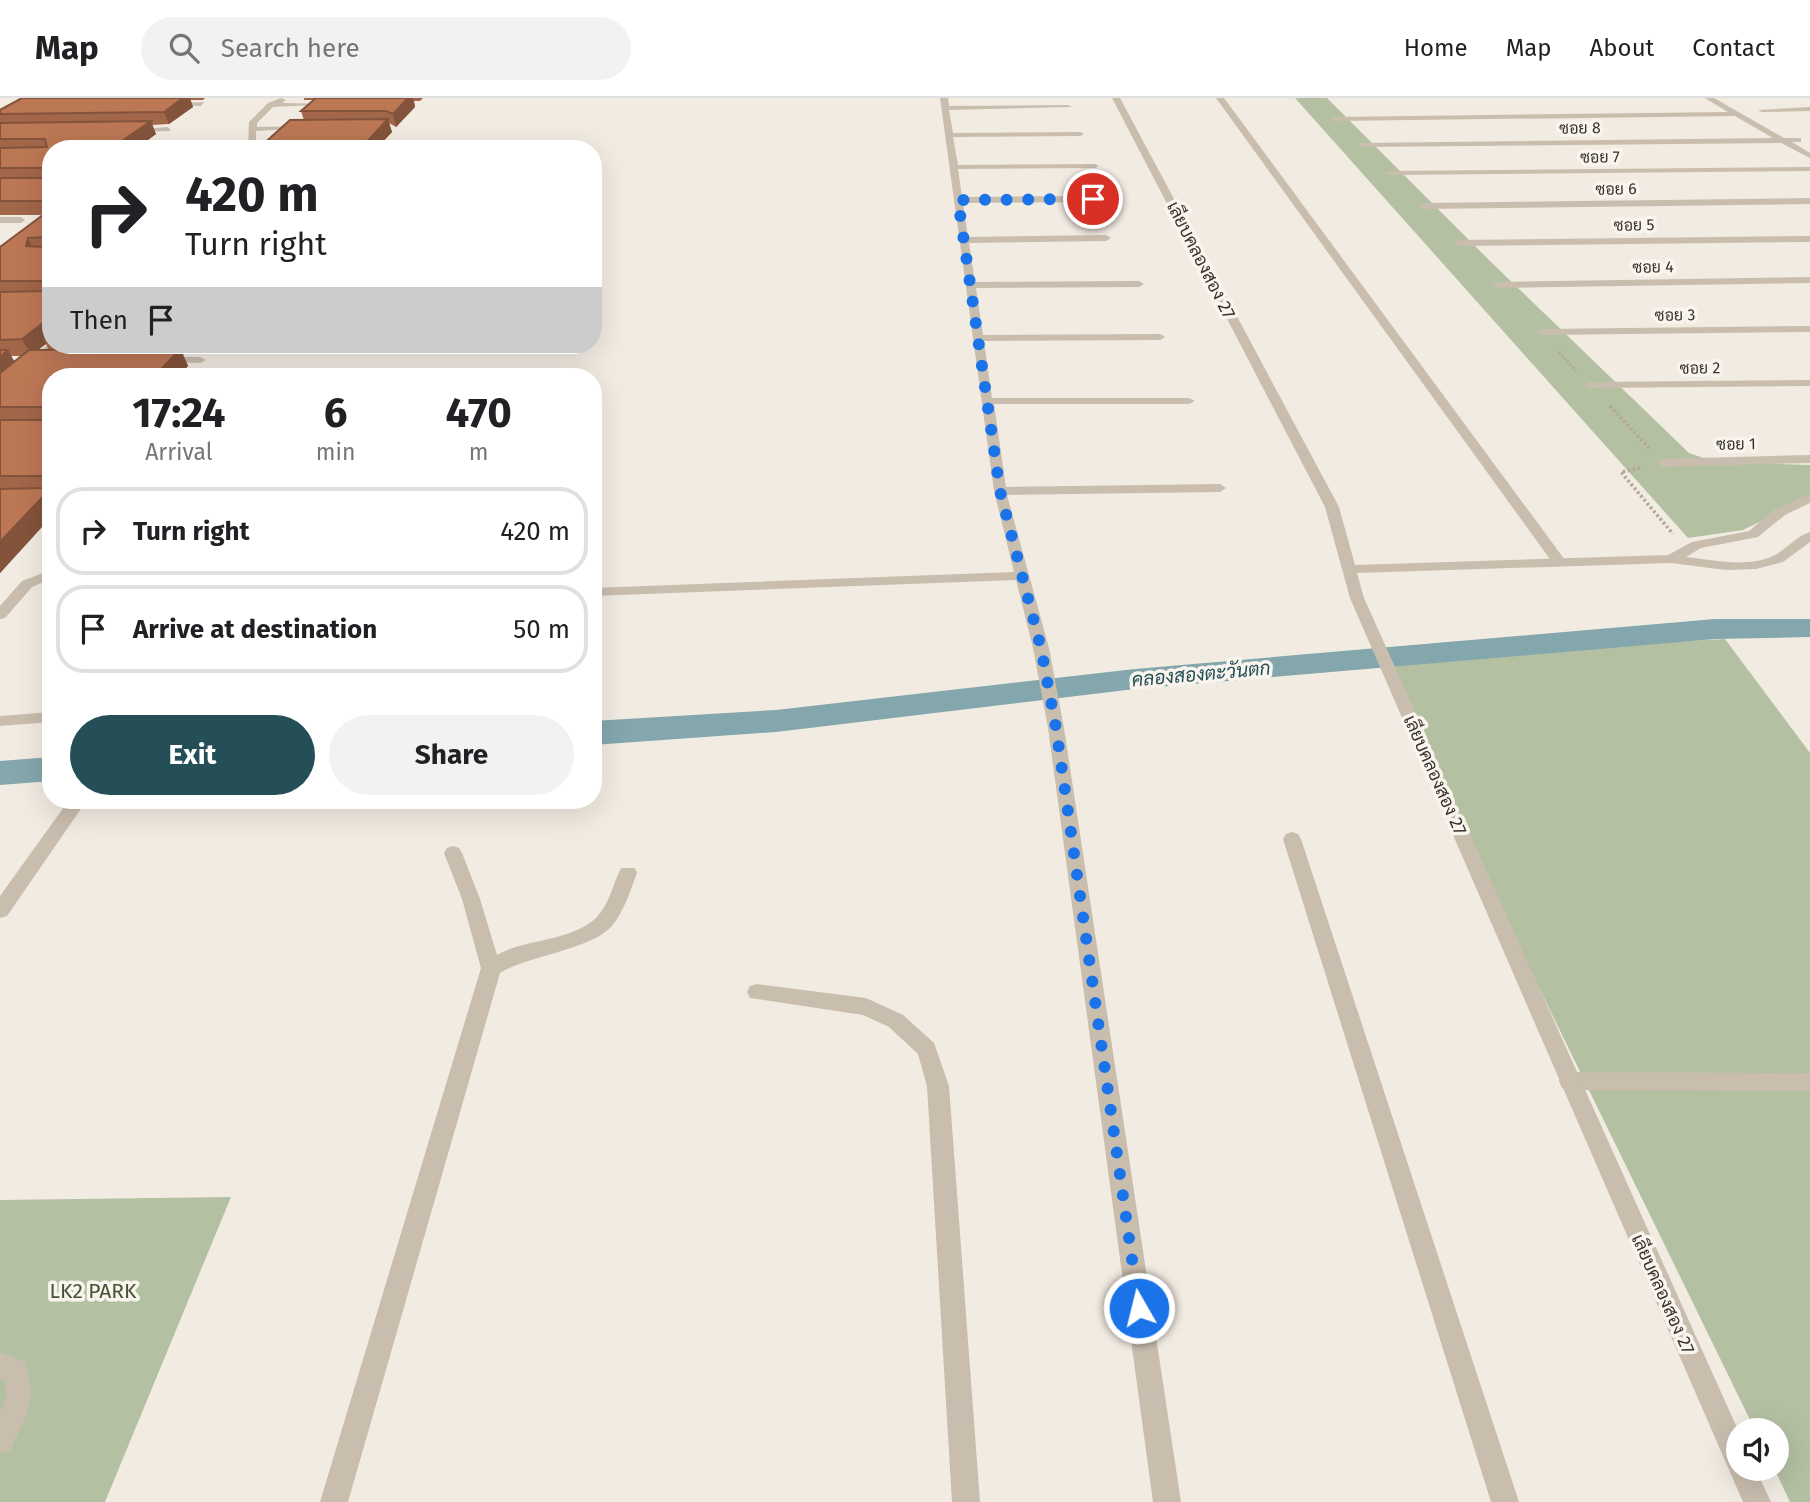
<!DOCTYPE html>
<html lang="en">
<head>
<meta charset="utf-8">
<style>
  body { margin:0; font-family:"Fira Sans",Sarabun,sans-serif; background:#f2f2f2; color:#202124; height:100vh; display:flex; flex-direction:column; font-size:26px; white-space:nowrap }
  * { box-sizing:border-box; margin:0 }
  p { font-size:23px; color:#757577 }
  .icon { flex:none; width:38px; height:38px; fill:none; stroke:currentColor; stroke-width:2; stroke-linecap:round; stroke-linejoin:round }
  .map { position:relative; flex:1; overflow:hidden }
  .panel { position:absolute; left:42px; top:270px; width:560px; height:441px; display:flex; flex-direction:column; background:#fff; border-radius:28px; box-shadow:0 7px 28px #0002 }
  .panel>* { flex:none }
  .guide { position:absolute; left:42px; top:42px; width:560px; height:214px; border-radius:28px; box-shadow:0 7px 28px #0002; background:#fff; color:#202124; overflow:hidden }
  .fabs { position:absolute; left:1726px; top:1320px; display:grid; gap:14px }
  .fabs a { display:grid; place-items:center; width:63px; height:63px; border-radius:50%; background:#fff; box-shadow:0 7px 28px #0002; font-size:35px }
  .pin { position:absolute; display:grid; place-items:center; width:60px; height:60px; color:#fff; margin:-30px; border:4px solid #fff; border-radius:50%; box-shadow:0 2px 7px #0007 }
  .me { position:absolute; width:77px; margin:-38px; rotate:352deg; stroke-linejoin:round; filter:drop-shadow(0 0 5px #0008) }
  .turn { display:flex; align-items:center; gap:24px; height:147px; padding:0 28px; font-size:32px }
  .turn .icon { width:91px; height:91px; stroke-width:2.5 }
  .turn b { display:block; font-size:49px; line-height:60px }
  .then { display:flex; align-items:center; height:66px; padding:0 28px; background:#0003; gap:14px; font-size:26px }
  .eta { display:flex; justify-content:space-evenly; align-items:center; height:119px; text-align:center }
  .eta b { font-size:42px; font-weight:700; line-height:49px }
  .cta { display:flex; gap:14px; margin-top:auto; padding:14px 28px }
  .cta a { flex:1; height:80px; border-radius:42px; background:#244f57; color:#fff; font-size:28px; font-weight:700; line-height:80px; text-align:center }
  .cta a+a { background:#f2f2f2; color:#202124 }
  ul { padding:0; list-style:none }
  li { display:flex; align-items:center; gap:21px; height:88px; margin:0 14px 10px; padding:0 14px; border:4px solid #e0e0e0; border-radius:28px }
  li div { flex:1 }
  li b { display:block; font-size:26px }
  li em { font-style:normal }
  header { display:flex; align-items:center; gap:42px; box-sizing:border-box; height:98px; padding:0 35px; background:#fff; border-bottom:2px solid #e0e0e0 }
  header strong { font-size:33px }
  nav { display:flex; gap:38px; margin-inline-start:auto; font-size:24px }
  .search { width:490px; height:63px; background:#f2f2f2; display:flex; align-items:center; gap:18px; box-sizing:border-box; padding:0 24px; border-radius:38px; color:#757577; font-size:26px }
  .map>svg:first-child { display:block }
  .green { fill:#b3c0a2 }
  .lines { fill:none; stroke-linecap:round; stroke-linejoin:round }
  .canal { fill:#83a7ad; fill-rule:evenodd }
  .path-far1 { stroke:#b5a798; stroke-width:2.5; stroke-dasharray:2 2; stroke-linecap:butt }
  .path { stroke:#b5a798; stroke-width:3.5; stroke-dasharray:2.5 2.5; stroke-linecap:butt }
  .lane { fill:#c9bdae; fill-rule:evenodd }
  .street { fill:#c9bdae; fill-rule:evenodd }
  .wall { fill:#a26649; fill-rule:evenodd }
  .shaded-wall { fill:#84533c }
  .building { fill:#bc7755; stroke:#84533c; stroke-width:2; fill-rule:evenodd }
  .route { stroke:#1a73e8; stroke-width:12; stroke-dasharray:0 21.6 }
  .labels { text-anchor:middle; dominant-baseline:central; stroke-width:7; stroke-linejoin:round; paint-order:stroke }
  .far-street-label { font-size:16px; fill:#39312c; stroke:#f9f5ee }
  .street-label { font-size:18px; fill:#39312c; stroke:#f9f5ee }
  .water-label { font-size:19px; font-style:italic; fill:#244f57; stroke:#f9f5ee }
  .near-park-label { font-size:21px; fill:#455531; stroke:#f9f5ee }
</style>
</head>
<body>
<header>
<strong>Map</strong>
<div class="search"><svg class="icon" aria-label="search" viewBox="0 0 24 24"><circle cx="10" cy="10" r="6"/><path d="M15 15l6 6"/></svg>Search here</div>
<nav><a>Home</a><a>Map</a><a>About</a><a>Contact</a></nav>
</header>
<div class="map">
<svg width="1810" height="1404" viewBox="0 0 1810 1404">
  <rect width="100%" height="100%" fill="#f2ebe2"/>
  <path class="green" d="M1295,0H1327L1492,165L1689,355L1715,364L1810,367V399L1743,432L1688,440Z
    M1725,541L1810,655V1404H1790L1774,1370H1776V1332H1755L1378,560Z
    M231,1099L105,1404H0V1102Z"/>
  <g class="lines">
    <path class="canal" d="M1715,521H1810V539L1715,541L1135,591L776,634L593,647V623L776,612L1135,571Z
      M51,659V683L0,687V663Z"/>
    <path class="path-far1" d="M1559,254L1577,274"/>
    <path class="path" d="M1610,308L1649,350
      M1640,370L1621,374L1673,436"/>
    <path class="lane" d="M1216,0H1224L1565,462V468H1555Z
      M1570,974L1810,975V993L1570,992L1562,990L1559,983L1562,976Z
      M0,1254L24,1264C39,1301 26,1319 10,1353L0,1356V1315L6,1300L5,1282L0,1280Z"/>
    <path class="street" d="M281,0L286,2L282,5L335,6L273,9L257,25V29L305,28L309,30L256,33V51H248L249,24L268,5Z
      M940,0H948L949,8L1068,7L1072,9L949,12L953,35L1080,34L1084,36L1080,38L953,39L958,67L1095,66L1099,68L1095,70L958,71L962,99L1093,98L1097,101L1093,104L963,105L968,139L1106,137L1111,140L1106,143L969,145L975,184L1139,183L1144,186L1139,189L976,190L983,237L1160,236L1165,239L1160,242L984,243L992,300H1189L1195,303L1189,306H994L1006,389L1220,386L1226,390L1220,394L1007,397L1049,550L1064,630L1181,1404H1153L1048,630L1033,550L1016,482L593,498V490L1014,474L994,393Z
      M1112,0H1120L1339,409L1355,467L1668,457L1692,444L1749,433L1775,411L1810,396V405L1785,417L1758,439L1701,450L1686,459C1713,462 1747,470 1773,458C1786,452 1796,438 1810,434V444L1783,464L1756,471L1726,472L1671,465L1357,475L1364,500L1738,1332V1370H1755L1771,1404H1743L1350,500L1325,409Z
      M1705,0H1714L1784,40H1801V44H1792L1810,55V60L1781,45L1361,49L1357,47L1361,45L1773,40L1735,18L1334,23L1330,21L1334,19L1728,14Z
      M204,4L201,8L166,7L170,5Z
      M1810,9V13L1762,14L1758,12Z
      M168,29L171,33L133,34L129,32Z
      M1810,69V73L1389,77L1385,75L1389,73Z
      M1810,100V106L1423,111L1419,108L1423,105Z
      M0,119H21L25,122L21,125H0Z
      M1810,138V144L1459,148L1454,145L1459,142Z
      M1810,179V185L1497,190L1492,187L1497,184Z
      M1810,228V234L1541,237L1536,234L1541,231Z
      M51,244V247H57L56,249L0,297V288Z
      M161,259H200L206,262L200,265L157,264L155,262Z
      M1810,282V288L1590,290L1584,287L1590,284Z
      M1810,357V365L1663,369L1657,365L1663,361Z
      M51,472V481L32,489L5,520L0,521V508L22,483Z
      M51,614V624L0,628V618Z
      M69,702H87L7,818L0,820V798Z
      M1292,734L1298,736L1301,741L1519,1404H1491L1283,741L1286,736Z
      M453,748L459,750L462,755L480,801L497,857C527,840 570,844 596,820C609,807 613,786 621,770H635L637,775C630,793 624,814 611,829C589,852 530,857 500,875L348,1404H320L481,870L462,801L444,755L447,750Z
      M757,886L866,900L903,917L934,945L949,988L980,1404H952L927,988L918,956L889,929L863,917L750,900L747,894L750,888Z"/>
  </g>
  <path class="wall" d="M22,0H205L203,2H190L193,9L169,26L152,27L156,36L136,50H259L304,22L301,13L313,2H304V0H423L420,3H414L415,9L396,29L389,25L392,34L376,51H51V247H206L198,256H183L188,268L178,278H51V419L0,475V149L43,117H0V12ZM46,246L49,252H38L43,248ZM11,258H22L15,264Z"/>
  <path class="shaded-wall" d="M183,0H190L193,9L169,26L164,14Z
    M408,0H413L415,9L396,29L393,16Z
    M388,21L392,34L376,51H361V50Z
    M151,23L156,36L136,51L112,50Z
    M28,140L35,155L26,148Z
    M43,225L50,240H43L46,246L31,257L22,241Z
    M193,247H206L198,256Z
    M180,251L188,268L178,278H155Z
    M8,252L17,269L0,284V259Z
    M51,390V419L0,475V444Z"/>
  <path class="building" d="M22,0H183L164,14L0,16V12Z
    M316,0H408L393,16L386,13H301Z
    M388,21L361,50H368L367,51H51V103H0V80H46L47,72L44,70H0V50L47,49L45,41H0V25L151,23L112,50H259L290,22Z
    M51,111V230L43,225L22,241L0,242V194L43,193L45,183H0V149ZM46,139L45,149L26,148L28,140Z
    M51,231V240H43Z
    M180,251L155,278H51V390L0,444V391L43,390V380L41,378H0V322H43L44,312L42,309H0V275L29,252Z
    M0,252H8L0,259Z"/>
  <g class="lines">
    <path class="route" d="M1093,101L958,102L1000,393L1041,550L1056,630L1139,1210"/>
  </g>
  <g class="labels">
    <g class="far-street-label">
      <text transform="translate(1580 30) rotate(-1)">ซอย 8</text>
      <text transform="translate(1600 59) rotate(-1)">ซอย 7</text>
      <text transform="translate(1616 91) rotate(-1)">ซอย 6</text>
      <text transform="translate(1634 127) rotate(-1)">ซอย 5</text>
      <text transform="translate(1653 169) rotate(-1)">ซอย 4</text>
      <text transform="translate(1675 217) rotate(-1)">ซอย 3</text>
      <text transform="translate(1700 270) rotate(-1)">ซอย 2</text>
      <text transform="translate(1736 346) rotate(-1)">ซอย 1</text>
    </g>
    <g class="street-label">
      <text transform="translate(1201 162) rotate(63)">เลียบคลองสอง 27</text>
      <text transform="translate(1435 677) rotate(66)">เลียบคลองสอง 27</text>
      <text transform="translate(1663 1196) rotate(66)">เลียบคลองสอง 27</text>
    </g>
    <g class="water-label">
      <text transform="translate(1201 576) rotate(-5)">คลองสองตะวันตก</text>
    </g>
    <g class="near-park-label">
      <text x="93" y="1193">LK2 PARK</text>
    </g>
  </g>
</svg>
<div class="fabs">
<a><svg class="icon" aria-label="sound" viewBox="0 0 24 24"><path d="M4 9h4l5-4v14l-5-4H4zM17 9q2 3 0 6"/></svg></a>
</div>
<div class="pin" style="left:1093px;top:101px;background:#d93025"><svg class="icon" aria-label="arrive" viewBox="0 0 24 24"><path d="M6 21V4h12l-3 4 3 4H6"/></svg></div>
<svg class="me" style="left:1139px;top:1210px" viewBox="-20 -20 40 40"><circle r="17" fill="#1a73e8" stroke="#fff" stroke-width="3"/><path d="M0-11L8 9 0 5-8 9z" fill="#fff"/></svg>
<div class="guide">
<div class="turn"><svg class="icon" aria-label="right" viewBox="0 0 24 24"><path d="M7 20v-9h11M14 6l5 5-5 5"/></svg><div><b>420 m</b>Turn right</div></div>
<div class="then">Then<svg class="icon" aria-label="arrive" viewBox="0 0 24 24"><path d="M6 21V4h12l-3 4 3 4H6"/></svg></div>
</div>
<section class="panel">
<div class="eta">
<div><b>17:24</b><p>Arrival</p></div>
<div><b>6</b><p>min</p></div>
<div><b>470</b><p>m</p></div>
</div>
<ul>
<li><svg class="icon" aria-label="right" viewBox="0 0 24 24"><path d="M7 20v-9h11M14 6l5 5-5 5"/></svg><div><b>Turn right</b></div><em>420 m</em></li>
<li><svg class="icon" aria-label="arrive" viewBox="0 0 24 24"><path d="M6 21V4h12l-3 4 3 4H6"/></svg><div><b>Arrive at destination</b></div><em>50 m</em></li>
</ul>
<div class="cta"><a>Exit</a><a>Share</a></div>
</section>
</div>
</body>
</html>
